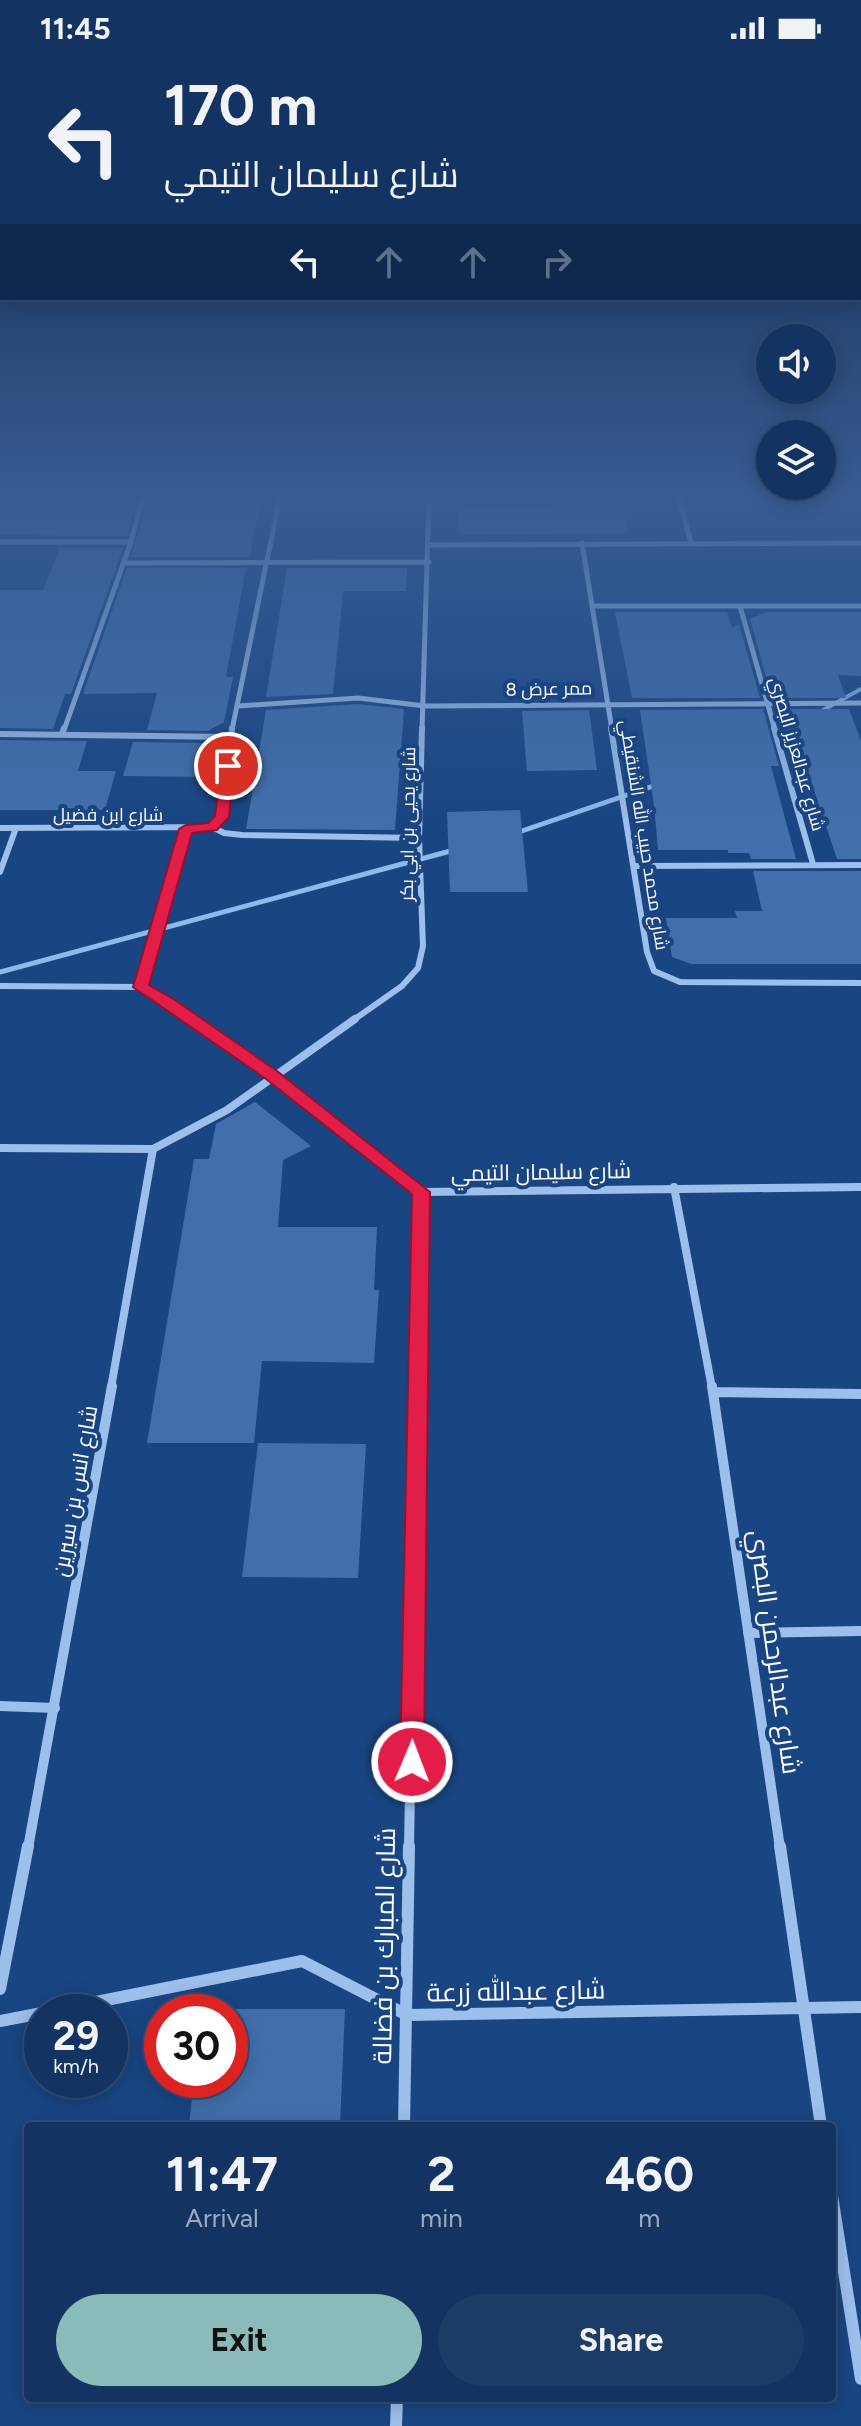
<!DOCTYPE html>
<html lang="en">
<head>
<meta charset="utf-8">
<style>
  body { margin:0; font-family:Figtree,Cairo,sans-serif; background:#1c3c68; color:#f1f3f6; height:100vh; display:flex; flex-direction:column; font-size:30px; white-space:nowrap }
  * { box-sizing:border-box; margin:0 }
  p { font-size:26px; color:#9daabe }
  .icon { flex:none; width:44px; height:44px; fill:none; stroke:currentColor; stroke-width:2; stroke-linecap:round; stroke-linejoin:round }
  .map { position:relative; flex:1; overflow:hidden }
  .sheet { position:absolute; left:24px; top:2066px; width:812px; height:280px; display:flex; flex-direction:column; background:#133462; border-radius:8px; box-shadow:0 4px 20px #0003,0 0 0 2px #324f77 }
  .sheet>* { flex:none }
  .top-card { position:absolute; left:0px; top:0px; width:862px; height:244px; box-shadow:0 4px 20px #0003,0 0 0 2px #324f77; background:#133462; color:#f1f3f6; overflow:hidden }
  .buttons { position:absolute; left:756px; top:268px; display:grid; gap:16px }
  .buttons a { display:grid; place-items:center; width:80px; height:80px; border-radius:50%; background:#133462; box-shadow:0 4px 20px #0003,0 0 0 2px #324f77; font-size:40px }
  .speed { position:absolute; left:24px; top:1938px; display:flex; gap:16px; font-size:40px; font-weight:700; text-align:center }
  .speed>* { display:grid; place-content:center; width:104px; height:104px; border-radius:50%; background:#133462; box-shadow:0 4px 20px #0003,0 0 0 2px #324f77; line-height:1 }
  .speed small { font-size:20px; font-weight:400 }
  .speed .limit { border:12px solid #d22; background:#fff; color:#111 }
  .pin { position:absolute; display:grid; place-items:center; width:68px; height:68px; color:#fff; margin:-34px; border:4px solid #fff; border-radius:50%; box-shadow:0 2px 8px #0007 }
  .me { position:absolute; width:88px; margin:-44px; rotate:1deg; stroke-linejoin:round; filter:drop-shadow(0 0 6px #0008) }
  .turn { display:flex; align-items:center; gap:28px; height:168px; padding:0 32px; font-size:36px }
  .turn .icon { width:104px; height:104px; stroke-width:2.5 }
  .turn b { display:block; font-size:56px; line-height:68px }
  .lanes { display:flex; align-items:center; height:76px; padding:0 32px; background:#0003; justify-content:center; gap:40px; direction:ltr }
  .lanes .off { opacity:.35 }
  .eta { display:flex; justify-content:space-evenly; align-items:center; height:136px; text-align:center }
  .eta b { font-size:48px; font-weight:700; line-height:56px }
  .action { display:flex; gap:16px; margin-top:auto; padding:16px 32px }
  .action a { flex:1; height:92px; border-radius:48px; background:#8bbbb9; color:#111; font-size:32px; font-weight:700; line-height:92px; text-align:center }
  .action a+a { background:#1c3c68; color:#f1f3f6 }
  .status { display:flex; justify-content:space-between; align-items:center; height:56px; padding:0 40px; background:#133462; direction:ltr }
  .status svg { height:22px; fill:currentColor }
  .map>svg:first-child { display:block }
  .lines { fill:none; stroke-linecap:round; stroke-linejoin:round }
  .stream-far1 { stroke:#8fb9ed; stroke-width:4 }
  .stream { stroke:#8fb9ed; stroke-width:5 }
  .building { fill:#426fab }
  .minor-far4 { stroke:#9dbfeb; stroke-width:5 }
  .minor-far3 { stroke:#9dbfeb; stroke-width:6 }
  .minor-far2 { stroke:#9dbfeb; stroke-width:8 }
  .minor-far1 { stroke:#9dbfeb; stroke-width:10 }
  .minor { stroke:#9dbfeb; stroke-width:12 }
  .route { fill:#e11d48; stroke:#92132f; stroke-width:2 }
  .labels { text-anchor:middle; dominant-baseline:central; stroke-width:8; stroke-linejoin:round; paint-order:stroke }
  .far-street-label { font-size:18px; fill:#fff; stroke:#194582 }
  .street-label { font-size:22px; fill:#fff; stroke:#194582 }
  .near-street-label { font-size:26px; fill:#fff; stroke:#194582 }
</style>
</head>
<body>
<div class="status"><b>11:45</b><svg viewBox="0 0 49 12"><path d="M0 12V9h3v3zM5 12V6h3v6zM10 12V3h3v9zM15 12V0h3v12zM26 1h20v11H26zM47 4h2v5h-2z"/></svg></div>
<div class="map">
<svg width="861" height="2370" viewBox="0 0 861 2370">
  <rect width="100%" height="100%" fill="#194582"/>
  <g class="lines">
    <path class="stream-far1" d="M816,658L861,633"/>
    <path class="stream" d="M516,777L659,728
      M0,916L458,793"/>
  </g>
  <path class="building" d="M0,441H137L127,480L0,479Z
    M148,441H261L250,501H131Z
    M569,449H622L628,477L460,479L458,451Z
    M60,492H123L71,638H65L53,673L0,672V534H43Z
    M127,512H246L226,621H233L224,666L208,675L147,674L157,637L83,638Z
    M287,512H407L406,535H343L333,638L266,641Z
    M615,556H727L732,572L739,568L760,642H632Z
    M766,556H861V620L838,619L846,642H772L750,563Z
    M358,648L404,653L395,774L246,773L266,654Z
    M763,653L779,710H771L796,803H751L749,797H728V794H658L654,749L640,654Z
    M775,653H849L861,685V803H837L806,710H791Z
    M589,654L597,714L527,715L522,655Z
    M0,684L87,685L78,715H116L105,754H0Z
    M133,686L206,687L213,690L207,721L123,720Z
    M520,754L528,836H450L447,756Z
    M753,815H861V908H691L672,901L666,862H737L735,855H762Z
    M255,1046L311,1090L283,1104L278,1171H377L374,1234H379L374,1307L262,1305L254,1387H147L194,1103H209L216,1068Z
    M258,1387L366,1388L358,1522L242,1521Z
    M230,1953H345L340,2070H189L194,2024H230Z"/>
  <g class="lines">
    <path class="minor-far4" d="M679,441L691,487
      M0,486H131
      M582,487L612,674
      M429,489L861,487
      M123,507L429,506
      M593,550H861
      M740,550L775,674
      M238,650L358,642L425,650L861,647
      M64,674L131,486L143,441
      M232,674L280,441
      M422,674L429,441"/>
    <path class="minor-far3" d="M611,672L647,896L654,915L680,926L861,927
      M774,672L813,808
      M0,678L230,681
      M62,678L64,672
      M212,771L224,777L242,779L419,782
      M0,772L212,771L222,761L232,672
      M635,810L861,809
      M0,816L16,772
      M0,930L141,931L195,965
      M141,931L186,773
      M352,965L402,930L418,912L423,890L419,782L422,672"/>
    <path class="minor-far2" d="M192,963L271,1019L421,1136L861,1131
      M0,1092L153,1093L111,1332
      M153,1093L227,1054L355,963
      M674,1131L712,1332
      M417,1332L421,1136"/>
    <path class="minor-far1" d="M712,1330L780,1792
      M713,1336L861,1338
      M748,1577L861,1575
      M0,1650L55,1652
      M28,1792L112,1330
      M409,1792L417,1330"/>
    <path class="minor" d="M780,1790L821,2070
      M0,1933L28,1790
      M46,1956L302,1905L407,1959L861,1951
      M0,1965L42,1957
      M404,2070L409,1790
      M832,2140L861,2323
      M396,2370L397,2342"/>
  </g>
  <linearGradient id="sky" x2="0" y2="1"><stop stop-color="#0e2648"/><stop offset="0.57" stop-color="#385c92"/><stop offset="1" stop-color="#385c92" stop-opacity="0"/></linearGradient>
  <rect width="861" height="773" fill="url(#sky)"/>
  <path class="route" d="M228,706L234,710L229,761L217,774L192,777L149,929L175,944L277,1015L430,1136L424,1706L420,1714L412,1718L403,1714L400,1706L412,1138L266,1023L133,931L179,773L186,769L208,767L215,760L221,710Z"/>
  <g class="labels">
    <g class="far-street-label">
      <text transform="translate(549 633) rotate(-1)">ممر عرض 8</text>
      <text transform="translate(797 698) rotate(74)">شارع عبدالعزيز البصري</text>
      <text x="108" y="759">شارع ابن فضيل</text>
      <text transform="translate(408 768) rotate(-89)">شارع يحيى بن ابي بكر</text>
      <text transform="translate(644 779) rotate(81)">شارع محمد حبيب الله الشنقيطي</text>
    </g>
    <g class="street-label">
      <text transform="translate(541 1116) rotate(-1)">شارع سليمان التيمي</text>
      <text transform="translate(75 1435) rotate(-80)">شارع انس بن سيرين</text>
    </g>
    <g class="near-street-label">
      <text transform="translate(775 1596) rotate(82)">شارع عبدالرحمن البصري</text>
      <text transform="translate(384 1890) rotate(-89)">شارع المبارك بن فضالة</text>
      <text transform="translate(516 1935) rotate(-1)">شارع عبدالله زرعة</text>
    </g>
  </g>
</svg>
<div class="buttons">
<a><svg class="icon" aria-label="sound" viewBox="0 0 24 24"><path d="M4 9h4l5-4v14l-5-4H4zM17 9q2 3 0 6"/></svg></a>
<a><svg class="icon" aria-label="layers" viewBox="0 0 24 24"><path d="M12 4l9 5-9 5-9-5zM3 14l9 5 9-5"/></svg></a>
</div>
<div class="speed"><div>29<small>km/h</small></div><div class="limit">30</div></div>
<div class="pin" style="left:228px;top:710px;background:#d93025"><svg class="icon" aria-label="arrive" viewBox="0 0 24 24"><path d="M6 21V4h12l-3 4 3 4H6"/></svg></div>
<svg class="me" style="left:412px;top:1706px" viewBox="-20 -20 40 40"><circle r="17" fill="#e11d48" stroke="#fff" stroke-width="3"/><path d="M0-11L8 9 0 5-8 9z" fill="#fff"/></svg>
<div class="top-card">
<div class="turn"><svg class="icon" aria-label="left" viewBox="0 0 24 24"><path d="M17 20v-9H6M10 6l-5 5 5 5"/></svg><div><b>170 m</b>شارع سليمان التيمي</div></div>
<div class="lanes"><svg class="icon" aria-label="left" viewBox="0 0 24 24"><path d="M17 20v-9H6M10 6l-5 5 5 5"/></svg><svg class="icon off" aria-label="ahead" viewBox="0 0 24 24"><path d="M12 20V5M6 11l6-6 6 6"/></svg><svg class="icon off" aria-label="ahead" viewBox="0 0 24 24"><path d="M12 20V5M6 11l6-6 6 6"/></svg><svg class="icon off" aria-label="right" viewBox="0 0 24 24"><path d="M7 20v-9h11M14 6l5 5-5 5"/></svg></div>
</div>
<section class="sheet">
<div class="eta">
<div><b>11:47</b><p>Arrival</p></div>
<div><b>2</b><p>min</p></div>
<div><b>460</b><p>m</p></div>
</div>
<div class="action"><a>Exit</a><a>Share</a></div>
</section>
</div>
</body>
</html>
